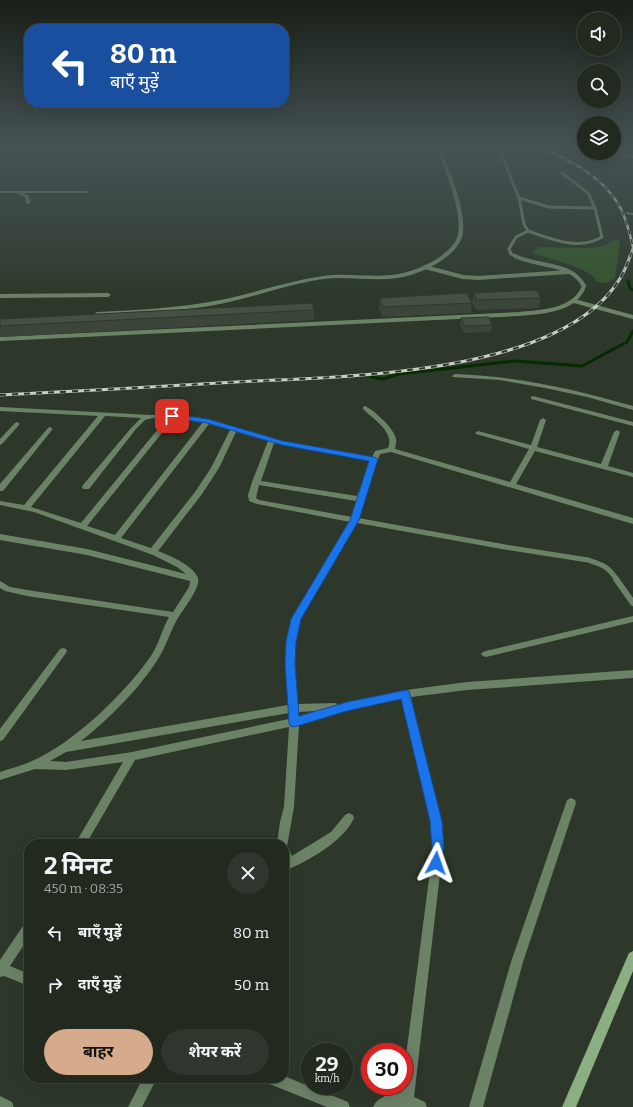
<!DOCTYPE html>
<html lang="hi">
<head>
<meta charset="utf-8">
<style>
  body { margin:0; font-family:Bitter,"Noto Sans Devanagari",serif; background:#2e362d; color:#f1f3f6; height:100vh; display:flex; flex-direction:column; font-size:15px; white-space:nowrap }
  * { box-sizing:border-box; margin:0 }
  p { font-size:13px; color:#a2a7a5 }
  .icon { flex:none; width:22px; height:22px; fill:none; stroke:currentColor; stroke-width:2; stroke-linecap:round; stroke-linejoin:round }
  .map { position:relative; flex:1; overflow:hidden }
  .sheet { position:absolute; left:24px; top:839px; width:265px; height:244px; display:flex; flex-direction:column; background:#222a20; border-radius:16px; box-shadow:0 4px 16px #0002,0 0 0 1px #3f463e }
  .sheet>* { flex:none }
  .hud { position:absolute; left:24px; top:24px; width:265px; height:84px; border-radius:16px; box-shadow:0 4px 16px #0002,0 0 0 1px #3f463e; background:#1a4fa0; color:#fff; overflow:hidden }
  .buttons { position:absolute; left:577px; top:12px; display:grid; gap:8px }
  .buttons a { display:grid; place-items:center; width:44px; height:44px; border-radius:50%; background:#222a20; box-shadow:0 4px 16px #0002,0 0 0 1px #3f463e; font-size:20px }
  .speed { position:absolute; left:301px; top:1043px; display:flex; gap:8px; font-size:20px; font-weight:700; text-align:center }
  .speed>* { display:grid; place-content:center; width:52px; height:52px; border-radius:50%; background:#222a20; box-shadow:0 4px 16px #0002,0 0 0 1px #3f463e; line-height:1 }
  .speed small { font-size:10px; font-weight:400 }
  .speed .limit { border:6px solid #d22; background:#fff; color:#111 }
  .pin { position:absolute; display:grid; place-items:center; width:34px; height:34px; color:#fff; margin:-17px; border-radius:8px; box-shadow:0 2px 6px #0006 }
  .me { position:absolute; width:44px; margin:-22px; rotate:4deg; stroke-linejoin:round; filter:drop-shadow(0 0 3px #0008) }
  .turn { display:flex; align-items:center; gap:14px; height:84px; padding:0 20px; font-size:18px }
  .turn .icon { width:52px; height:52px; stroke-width:2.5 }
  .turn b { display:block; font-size:28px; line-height:34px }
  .round { display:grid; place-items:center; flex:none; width:42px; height:42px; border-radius:21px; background:#2e362d }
  .headline { display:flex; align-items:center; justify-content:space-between; height:68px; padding:0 20px }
  h1 { font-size:24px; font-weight:700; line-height:30px }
  .button { display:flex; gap:8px; margin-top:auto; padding:8px 20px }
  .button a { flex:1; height:46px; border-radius:24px; background:#d6ab8b; color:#111; font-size:16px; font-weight:700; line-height:46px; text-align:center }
  .button a+a { background:#2e362d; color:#f1f3f6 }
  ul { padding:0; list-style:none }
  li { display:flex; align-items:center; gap:12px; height:52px; padding:0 20px }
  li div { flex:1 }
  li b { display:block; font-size:15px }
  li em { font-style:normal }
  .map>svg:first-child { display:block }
  .green { fill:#34562b }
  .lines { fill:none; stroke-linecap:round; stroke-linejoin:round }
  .stream { stroke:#052b00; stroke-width:3 }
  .lane-far3 { stroke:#6c8267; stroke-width:3 }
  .lane-far2 { stroke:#6c8267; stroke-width:4 }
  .lane-far1 { stroke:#6c8267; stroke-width:5 }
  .lane { stroke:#6c8267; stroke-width:6 }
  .street { fill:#6c8267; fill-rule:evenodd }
  .secondary { fill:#8bae82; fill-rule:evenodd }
  .rail-far1-casing { stroke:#c8cec6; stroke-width:2.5 }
  .rail-casing { stroke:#c8cec6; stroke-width:3 }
  .rail-far1 { stroke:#2d382a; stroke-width:1.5; stroke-dasharray:5; stroke-linecap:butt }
  .rail { stroke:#2d382a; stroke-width:2; stroke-dasharray:6; stroke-linecap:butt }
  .wall { fill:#3b4539 }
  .building { fill:#455042; stroke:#30382e }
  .route { fill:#1a73e8; stroke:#114b97 }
</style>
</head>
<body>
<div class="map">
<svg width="633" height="1107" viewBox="0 0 633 1107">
  <rect width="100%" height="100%" fill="#2d382a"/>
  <path class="green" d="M615,239L620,241L615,278L607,283L597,282C592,267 547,259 532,253L538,247L588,248L604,246Z"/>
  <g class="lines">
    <path class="stream" d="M628,281L630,288L633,290
      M371,377L383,379L399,374L515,361L582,366L627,342L633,331"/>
    <path class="lane-far3" d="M498,146L519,198L524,224L528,231C551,239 579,251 602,237L595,208L588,193L562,173
      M519,198L549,207L595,208
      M517,257L511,254L509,249L516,237L528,231"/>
    <path class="lane-far2" d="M425,267L463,277L478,278L568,272
      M574,301L633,317
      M0,339L519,314C541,312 575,311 584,286C572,262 537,267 515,256"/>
    <path class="lane-far1" d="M355,520L505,547L588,560C603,565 608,566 617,580"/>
    <path class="lane" d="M616,579L633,603"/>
    <path class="street" d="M436,146H440C448,168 472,220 460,242C450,259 429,269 411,275C382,284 352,275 323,279C288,284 255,297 220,304C180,312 138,313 97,316L94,314L97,312C138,310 180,308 220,300C255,293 288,281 323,276C351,272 380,280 407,272C424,267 445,257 455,242C468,221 444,168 436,146Z
      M614,152L633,156V158L613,154Z
      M0,191H87L89,192L87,193H23L29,196L30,203L28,204L26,203L25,197L15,193H0Z
      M626,212L633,213V215L626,214Z
      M0,294L108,293L111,295L108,297L0,298Z
      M455,374C516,376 574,389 633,406V410L587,397L545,388L500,380L453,377L452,376Z
      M533,396L633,422V426L531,399V397Z
      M365,406C374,410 392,427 395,436C397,440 396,444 395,449L510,482L529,449L476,434L475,433L478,431L531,445L540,420L543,418L546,420L537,447L601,464L614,432L617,430L619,431L620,432L608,466L633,473V477L535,451L516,484L633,518V524L391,452L380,454L364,499L359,520L300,619L295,642V664L298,704L335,703L339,705L406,690L467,682L633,670V678L467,690L411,697L441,821L443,848L414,1097L425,1102L427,1107H373C377,1097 391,1093 401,1093L402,1086H404V1071L433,848L431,821L402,699L347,710L299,725L294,807L287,846L292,856L331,832L345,815L349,813L353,815L354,818C344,841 307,862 284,871V844H277L280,822L284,807L289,727L135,760L86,844H75L123,762L66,770L35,769L0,780V772C11,768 22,766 32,761C74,743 125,693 151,656C159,644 162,629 169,617L27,596L5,591L0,588V581L10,587L27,590L173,612L189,587L190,581L87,555L0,540V534L87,549L186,574L177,567L153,555L34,512L0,505V501L24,505L98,416L0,411V407L151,415L172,414L208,419L282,441L372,457L375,451L388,448C389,445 390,442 389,439C387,427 371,417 363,409V407ZM105,416L141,418L132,427L83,485L82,487L83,489H89L136,429L145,420L153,418H167L81,523L31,507ZM174,418L203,422L115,535L87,526ZM209,424L230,430L211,468L195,492L151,548L121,538ZM236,432L268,441L252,482L248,495L249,501L257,504L350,522L292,619L287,642L285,664L288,705L81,741C108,720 140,688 158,659C166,647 170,631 178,618C183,610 201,587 198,578C193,565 170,556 158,551L202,494L219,468ZM274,443L370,461L357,496L261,481ZM259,485L356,501L352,517L259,500L256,498ZM316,711L298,717V712ZM289,713V719L132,752L66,762L50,761L66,752Z
      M17,422L19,423V425L2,444L0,445V439L15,423Z
      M50,427L52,428V430L3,491H0V484L48,428Z
      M633,616V622L486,657L483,656L481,654L483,652L486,651Z
      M63,648L66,649L67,651L66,653L3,740L0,741V729L60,649Z
      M571,798L575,800L576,803L523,962L483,1107H469L511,962L566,803L567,800Z
      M29,921V937L10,966L29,974V986L4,976L0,977V960L25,923Z
      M284,1076L348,1102L350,1107H327L267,1083L265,1078H284Z
      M143,1078H157L142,1107H128Z
      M0,1096L12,1102L14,1107H0Z"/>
    <path class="secondary" d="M633,951V971L576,1107H562L629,953Z"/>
    <g class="rail-far1-casing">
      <path id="rail-far1" d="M536,146C568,159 604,176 621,209C627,221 630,234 633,247
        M630,257L633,248"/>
    </g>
    <g class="rail-casing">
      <path id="rail" d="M0,395C79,391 157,387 236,382C339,376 593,378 630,256"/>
    </g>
    <use href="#rail-far1" class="rail-far1"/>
    <use href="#rail" class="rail"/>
  </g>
  <path class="wall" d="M474,293L541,298L539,308L476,310L472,303Z
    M380,298L472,303L471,313L383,317L379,308Z
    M314,310V320L0,337V319Z
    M461,318L492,325L491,332L464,333L460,325Z"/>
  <path class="building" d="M536,290L541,298L477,300L474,293Z
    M467,293L472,303L383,307L380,298Z
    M312,303L314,310L0,326V319Z
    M489,317L492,325L465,326L461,318Z"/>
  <linearGradient id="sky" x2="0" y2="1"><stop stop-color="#191f17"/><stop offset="0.49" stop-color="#465355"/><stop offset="1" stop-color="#465355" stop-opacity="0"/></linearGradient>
  <rect width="633" height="301" fill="url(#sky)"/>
  <path class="route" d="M172,414L208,419L283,441L374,457L378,459L359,520L301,619L296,642L295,664L299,716L347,702L406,690L409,691L442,821L444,848L440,867L436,869L431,867L430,863L432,848L430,821L401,699L347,711L294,727L290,726L289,722L285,664L286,642L291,619L350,520L369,461L282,445L207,423L170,418V415Z"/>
</svg>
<div class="buttons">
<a><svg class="icon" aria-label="sound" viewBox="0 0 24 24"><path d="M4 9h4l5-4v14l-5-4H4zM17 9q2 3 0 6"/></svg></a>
<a><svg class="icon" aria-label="search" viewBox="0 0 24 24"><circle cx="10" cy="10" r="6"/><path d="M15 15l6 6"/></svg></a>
<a><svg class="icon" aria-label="layers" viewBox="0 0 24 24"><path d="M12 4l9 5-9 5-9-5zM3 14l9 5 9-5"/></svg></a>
</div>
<div class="speed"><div>29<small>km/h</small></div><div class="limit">30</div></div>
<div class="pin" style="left:172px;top:416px;background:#d93025"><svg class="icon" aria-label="arrive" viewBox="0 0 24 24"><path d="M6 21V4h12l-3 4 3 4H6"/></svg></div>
<svg class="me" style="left:436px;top:863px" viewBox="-20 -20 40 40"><path d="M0-17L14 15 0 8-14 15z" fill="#1a73e8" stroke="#fff" stroke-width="4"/></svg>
<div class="hud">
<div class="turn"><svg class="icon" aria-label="left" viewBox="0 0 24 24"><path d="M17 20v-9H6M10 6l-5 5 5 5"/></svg><div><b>80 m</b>बाएँ मुड़ें</div></div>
</div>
<section class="sheet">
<div class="headline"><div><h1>2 मिनट</h1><p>450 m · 08:35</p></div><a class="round"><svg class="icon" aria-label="close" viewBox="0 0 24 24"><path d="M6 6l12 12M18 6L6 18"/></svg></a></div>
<ul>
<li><svg class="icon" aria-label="left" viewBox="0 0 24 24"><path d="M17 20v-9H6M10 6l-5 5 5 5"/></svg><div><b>बाएँ मुड़ें</b></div><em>80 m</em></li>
<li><svg class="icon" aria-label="right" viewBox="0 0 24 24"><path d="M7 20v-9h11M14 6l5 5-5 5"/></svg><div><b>दाएँ मुड़ें</b></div><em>50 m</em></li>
</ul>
<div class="button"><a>बाहर</a><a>शेयर करें</a></div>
</section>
</div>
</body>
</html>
